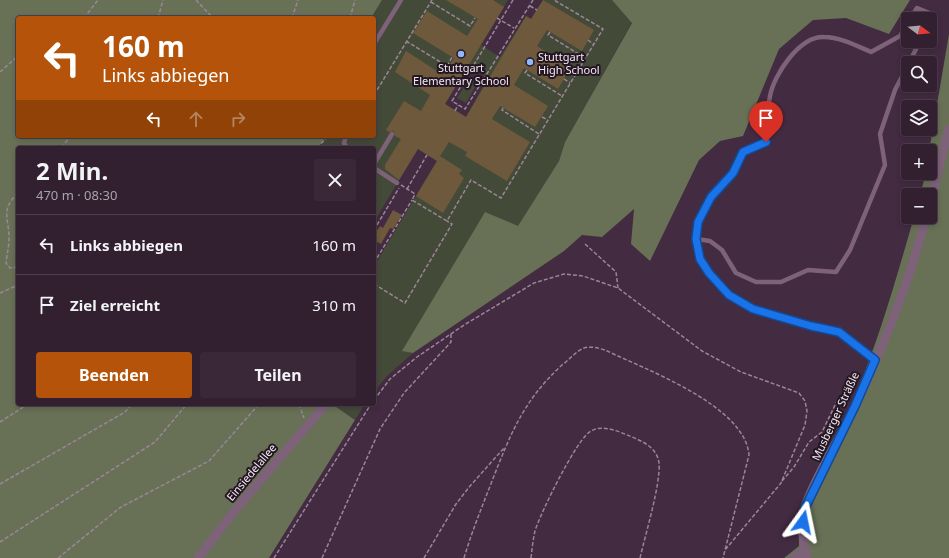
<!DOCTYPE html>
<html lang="de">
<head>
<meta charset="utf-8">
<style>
  body { margin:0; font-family:"Noto Sans",sans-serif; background:#3a2839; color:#f1f3f6; height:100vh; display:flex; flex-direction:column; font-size:15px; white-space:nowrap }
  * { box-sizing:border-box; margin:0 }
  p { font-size:13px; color:#a8a3ab }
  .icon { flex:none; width:22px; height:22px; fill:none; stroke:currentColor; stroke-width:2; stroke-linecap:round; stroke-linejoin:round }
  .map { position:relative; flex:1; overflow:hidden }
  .panel { position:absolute; left:16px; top:146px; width:360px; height:260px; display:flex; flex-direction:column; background:#322031; border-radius:4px; box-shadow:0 2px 6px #0003,0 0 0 1px #4d3e4d }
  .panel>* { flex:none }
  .hud { position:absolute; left:16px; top:16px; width:360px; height:122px; border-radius:4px; box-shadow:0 2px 6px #0003,0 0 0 1px #4d3e4d; background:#b45309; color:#fff; overflow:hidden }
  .needle { width:26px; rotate:106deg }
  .fabs { position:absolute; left:901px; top:12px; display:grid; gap:8px }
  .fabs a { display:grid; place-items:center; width:36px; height:36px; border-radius:4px; background:#322031; box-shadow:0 2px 6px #0003,0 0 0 1px #4d3e4d; font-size:20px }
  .pin { position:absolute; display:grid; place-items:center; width:34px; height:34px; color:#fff; margin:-41px -17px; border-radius:50% 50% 50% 0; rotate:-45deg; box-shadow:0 0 4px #0007 }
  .pin .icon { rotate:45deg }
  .me { position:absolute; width:44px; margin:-22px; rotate:12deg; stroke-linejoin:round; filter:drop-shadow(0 0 3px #0008) }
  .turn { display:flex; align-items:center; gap:14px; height:84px; padding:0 20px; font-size:18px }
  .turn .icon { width:52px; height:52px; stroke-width:2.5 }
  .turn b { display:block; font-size:28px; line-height:34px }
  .lanes { display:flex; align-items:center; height:38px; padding:0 20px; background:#0003; justify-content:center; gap:20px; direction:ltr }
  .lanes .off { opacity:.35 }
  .round { display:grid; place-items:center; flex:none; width:42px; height:42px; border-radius:4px; background:#3a2839 }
  .head { display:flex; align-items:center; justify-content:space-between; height:68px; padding:0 20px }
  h1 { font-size:24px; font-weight:700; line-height:30px }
  .primary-button { display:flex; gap:8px; margin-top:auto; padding:8px 20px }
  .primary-button a { flex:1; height:46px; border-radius:4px; background:#b45309; color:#fff; font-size:16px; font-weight:700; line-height:46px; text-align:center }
  .primary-button a+a { background:#3a2839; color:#f1f3f6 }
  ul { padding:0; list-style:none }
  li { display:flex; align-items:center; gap:12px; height:60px; padding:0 20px; border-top:1px solid #4d3e4d }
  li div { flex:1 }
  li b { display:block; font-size:15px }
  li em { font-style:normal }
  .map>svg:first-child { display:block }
  .green { fill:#444a38; fill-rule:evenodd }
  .forest { fill:#687156 }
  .building { fill:#6e593d }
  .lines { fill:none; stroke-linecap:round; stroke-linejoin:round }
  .path { stroke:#9a8698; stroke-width:1.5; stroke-dasharray:4 2; stroke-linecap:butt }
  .lane { stroke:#7d627a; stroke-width:4.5 }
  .street { stroke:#7d627a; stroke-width:9 }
  .route-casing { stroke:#114b97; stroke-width:10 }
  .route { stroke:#1a73e8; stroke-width:7 }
  .poi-dot { fill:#90b8fd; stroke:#231822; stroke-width:1.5 }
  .labels { text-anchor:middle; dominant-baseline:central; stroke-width:4; stroke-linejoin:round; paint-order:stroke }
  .poi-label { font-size:11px; fill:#f7e7f5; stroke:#231822; text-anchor:start }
  .street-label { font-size:11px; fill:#f7e7f5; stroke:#231822 }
</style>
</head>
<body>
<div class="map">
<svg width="949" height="558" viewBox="0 0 949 558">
  <rect width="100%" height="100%" fill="#432b41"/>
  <path class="green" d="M382,0H508L481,45L500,57L526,16L531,19L543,0H612L632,22L565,142L559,161L518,227L485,212L403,351L413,353L387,376L374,392V266L437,161L418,149L374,222V148H318L326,136H374V18H371ZM468,65L488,77L466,117L445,104Z
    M470,77L478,82L466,103L457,98Z
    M332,404H365L355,420Z"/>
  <path class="forest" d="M0,0H382L371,18H18V136H326L318,148H18V404H332L355,420L269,558H0Z
    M612,0H910L889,34L846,18L813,20L779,49L743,136L720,141L699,160L650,261L631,244L634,209L602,237L582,235L564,251L413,353L402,351L485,212L518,226L559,161L565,142L632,23Z
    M949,34V558H784L799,546C797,493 836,441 856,394C880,336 897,276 914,217H930V195H920L926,173H930L929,151Z"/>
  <path class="building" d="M446,0H493L504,7L445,104L466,117L526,16L531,19L543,0L594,30L582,51L547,30L537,46L571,67L558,89L524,68L514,85L548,106L535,127L500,106L492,119L530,142L507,181L465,156L467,152L449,142L437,161L418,149L399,180L385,169V165L401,139L395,136L394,131L389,132L386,130L404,101L421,111L430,95L395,72L406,51L443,75L454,58L413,33L427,11L467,36L478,19Z
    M440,156L462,170L459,174L464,178L443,213L416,196Z
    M393,210L402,215L393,229L390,228L381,244L374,240V235L380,226L383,228Z"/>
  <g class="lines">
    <path class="path" d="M196,0L213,18
      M513,0L452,101L465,109L533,0
      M431,2L470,26L475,18
      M530,6L537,10
      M84,18L98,0
      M158,18L163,0
      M292,18L298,0
      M350,18L355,0
      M497,18L514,28
      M550,32L548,35L585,58
      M588,40L593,44
      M406,41L447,66L452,57
      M527,70L525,73L562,96
      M0,72L18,56
      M564,79L570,83
      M374,95L432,0
      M503,108L502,110L539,134
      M455,111L458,105
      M542,117L548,120
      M249,136L250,138L256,136
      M62,148L70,136
      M317,148L328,136
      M401,185L415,194L412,200L447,221L471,180L501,198L603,29L554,0
      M407,189L427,155
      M18,193C0,210 9,218 9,238C9,246 7,254 6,263L10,268L18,267
      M374,230L399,188
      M585,244L616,272L618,288
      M374,263L412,200
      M374,284L405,303L452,224L447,221
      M0,293L18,285
      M374,400L390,379L417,357L464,325L534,283L564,274L583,276L618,288L702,351L741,372L799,393L805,401L807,411L805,425L781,483L725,550
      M299,404L304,418
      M0,422L28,404
      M782,481L794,467L809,442L822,432L838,399
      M0,484L125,412L132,404
      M0,542L155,442L187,404
      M58,558L121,507L209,461L259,404
      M274,558L371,404
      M322,558L380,429L404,393L451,342V334
      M424,558L456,504L470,486L504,448
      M464,558C472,531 482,507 492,481C511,433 523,401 562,365C569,360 576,351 584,348C591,346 598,348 605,350C644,369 745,405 749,455L723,558
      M531,558C532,549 533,540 535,531C540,514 577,438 591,431C603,424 620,432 632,437C644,442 657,448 659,463C661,483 645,536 640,558"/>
    <path class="lane" d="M910,19L917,8L932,14L930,19
      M374,44L401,0
      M909,63L920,41
      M346,136L344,143L347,148
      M374,164L392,134
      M374,168L397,183
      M696,239L710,241L722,250L736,273L756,282H781L808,270L836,272L850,250L885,165L880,134L895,90L908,65
      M875,360L839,332L811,326L753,309L729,295L709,273L701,259L696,239L698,223L711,197L733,173L743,152L766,142C767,127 767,111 770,96C774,75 799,36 824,37C840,37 857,46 871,52L900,36L908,23"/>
    <path class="street" d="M930,202L949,129
      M198,558L236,509L326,404
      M794,558L805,551
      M807,558C803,542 800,523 805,507C816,475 840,438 855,407C883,347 910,281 926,217"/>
  </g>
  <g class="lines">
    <g class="route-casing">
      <path id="route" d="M766,142L743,152L733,173L711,197L698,222L696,239L700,259L709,273L729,295L753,309L811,326L839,332L875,360L855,406L805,508L803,522"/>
    </g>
    <use href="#route" class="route"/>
  </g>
  <g class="poi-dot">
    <circle cx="461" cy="54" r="4"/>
    <circle cx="530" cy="62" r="4"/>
  </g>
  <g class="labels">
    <g class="poi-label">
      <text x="538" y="56">Stuttgart<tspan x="538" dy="13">High School</tspan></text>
      <text x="461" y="67" text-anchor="middle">Stuttgart<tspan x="461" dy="13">Elementary School</tspan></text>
    </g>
    <g class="street-label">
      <text transform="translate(835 416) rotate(-65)">Musberger Sträßle</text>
      <text transform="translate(251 472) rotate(-50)">Einsiedelallee</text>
    </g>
  </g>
</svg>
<div class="fabs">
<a><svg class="needle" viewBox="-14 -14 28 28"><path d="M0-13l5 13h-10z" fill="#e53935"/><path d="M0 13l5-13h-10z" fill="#a8a3ab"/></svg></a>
<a><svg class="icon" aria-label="search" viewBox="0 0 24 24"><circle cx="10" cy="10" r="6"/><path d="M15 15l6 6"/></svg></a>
<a><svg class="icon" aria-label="layers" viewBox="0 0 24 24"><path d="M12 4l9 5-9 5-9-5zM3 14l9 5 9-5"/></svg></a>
<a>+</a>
<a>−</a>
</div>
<div class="pin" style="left:766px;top:142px;background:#d93025"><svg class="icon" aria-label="arrive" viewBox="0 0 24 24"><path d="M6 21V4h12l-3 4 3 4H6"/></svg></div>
<svg class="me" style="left:803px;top:522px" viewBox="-20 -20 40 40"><path d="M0-17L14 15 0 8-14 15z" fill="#1a73e8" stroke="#fff" stroke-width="4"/></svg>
<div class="hud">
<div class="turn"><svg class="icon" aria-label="left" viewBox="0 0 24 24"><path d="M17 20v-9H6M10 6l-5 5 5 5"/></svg><div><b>160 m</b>Links abbiegen</div></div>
<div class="lanes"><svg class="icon" aria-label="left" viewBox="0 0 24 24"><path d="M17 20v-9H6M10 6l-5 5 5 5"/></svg><svg class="icon off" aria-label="ahead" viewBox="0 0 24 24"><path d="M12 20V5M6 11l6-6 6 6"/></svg><svg class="icon off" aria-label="right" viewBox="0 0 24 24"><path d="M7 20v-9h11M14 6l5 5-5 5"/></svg></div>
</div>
<section class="panel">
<div class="head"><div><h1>2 Min.</h1><p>470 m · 08:30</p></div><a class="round"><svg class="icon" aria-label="close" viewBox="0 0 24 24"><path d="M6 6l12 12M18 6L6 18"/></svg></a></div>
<ul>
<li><svg class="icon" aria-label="left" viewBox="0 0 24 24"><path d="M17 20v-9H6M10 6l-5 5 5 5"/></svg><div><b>Links abbiegen</b></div><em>160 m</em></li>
<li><svg class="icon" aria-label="arrive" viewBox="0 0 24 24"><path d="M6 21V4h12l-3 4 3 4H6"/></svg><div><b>Ziel erreicht</b></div><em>310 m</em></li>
</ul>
<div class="primary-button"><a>Beenden</a><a>Teilen</a></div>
</section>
</div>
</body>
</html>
